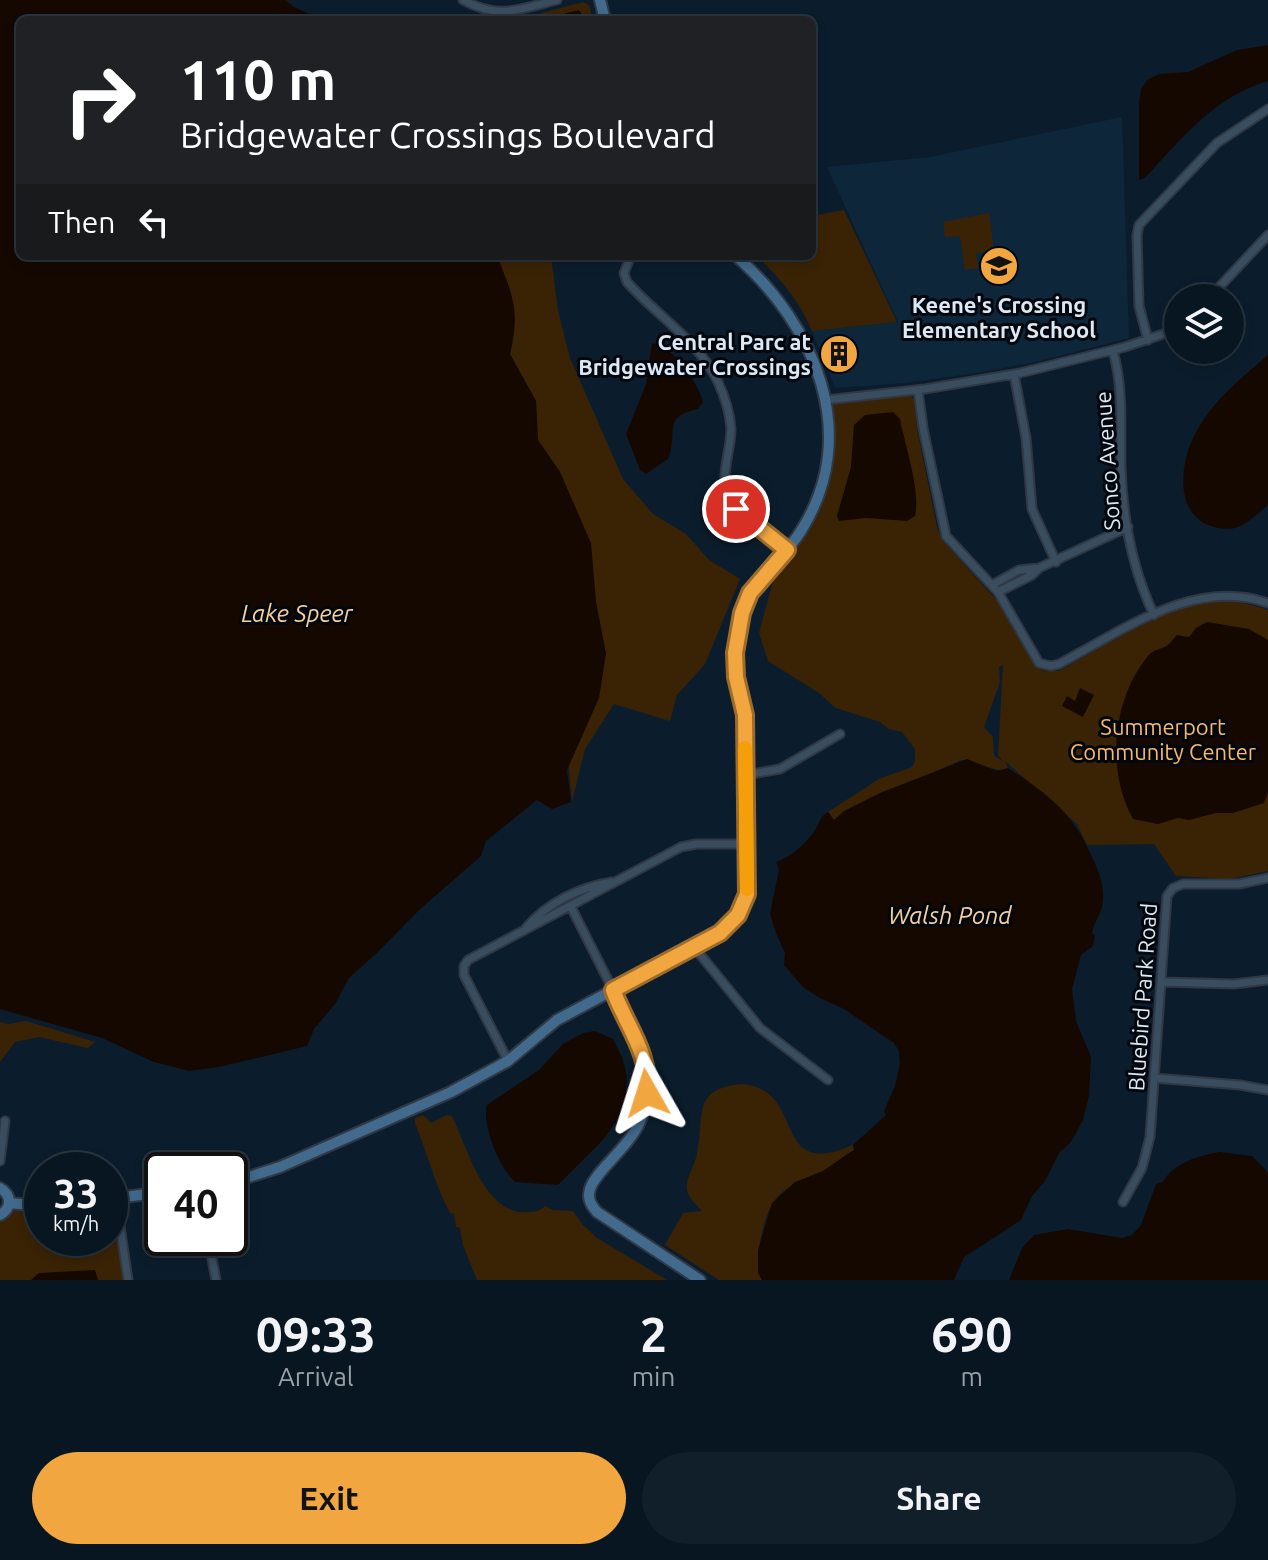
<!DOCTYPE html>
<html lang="en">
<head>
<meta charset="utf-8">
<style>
  body { margin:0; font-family:Ubuntu,sans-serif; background:#111f2a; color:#f1f3f6; height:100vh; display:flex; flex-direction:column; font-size:30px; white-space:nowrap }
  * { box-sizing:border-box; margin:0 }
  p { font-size:26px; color:#989fa5 }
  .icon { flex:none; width:44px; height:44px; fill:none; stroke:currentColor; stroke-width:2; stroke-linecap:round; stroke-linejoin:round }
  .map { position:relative; height:1280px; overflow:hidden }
  .side { display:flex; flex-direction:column; background:#081621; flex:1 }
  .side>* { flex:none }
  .top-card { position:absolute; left:16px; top:16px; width:800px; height:244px; border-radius:12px; box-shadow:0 4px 12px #0003,0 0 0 2px #29353f; background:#202124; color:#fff; overflow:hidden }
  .fabs { position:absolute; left:1164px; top:284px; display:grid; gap:16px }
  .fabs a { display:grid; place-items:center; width:80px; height:80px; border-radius:50%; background:#081621; box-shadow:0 4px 12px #0003,0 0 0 2px #29353f; font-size:40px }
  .speed { position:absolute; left:24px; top:1152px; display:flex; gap:16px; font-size:40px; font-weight:700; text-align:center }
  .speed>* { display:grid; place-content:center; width:104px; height:104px; border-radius:50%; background:#081621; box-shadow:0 4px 12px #0003,0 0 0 2px #29353f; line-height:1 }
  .speed small { font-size:20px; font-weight:400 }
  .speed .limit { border:4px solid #111; border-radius:12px; background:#fff; color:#111 }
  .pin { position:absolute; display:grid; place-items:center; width:68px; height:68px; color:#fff; margin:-34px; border:4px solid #fff; border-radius:50%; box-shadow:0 2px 8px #0007 }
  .me { position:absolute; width:88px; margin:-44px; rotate:354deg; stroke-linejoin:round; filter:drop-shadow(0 0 6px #0008) }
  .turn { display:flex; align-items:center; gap:28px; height:168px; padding:0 32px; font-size:36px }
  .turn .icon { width:104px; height:104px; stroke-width:2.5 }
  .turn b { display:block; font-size:56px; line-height:68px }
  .then { display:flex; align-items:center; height:76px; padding:0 32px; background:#0003; gap:16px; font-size:30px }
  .eta { display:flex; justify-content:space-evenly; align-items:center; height:136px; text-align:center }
  .eta b { font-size:48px; font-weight:700; line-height:56px }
  .action { display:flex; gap:16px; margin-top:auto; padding:16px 32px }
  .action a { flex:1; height:92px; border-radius:48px; background:#f1a640; color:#111; font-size:32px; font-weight:700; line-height:92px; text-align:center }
  .action a+a { background:#111f2a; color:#f1f3f6 }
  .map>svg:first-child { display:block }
  .built { fill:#0e2639 }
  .green { fill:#3a2305; fill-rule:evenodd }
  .water { fill:#150800 }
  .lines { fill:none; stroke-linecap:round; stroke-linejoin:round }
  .street-casing { stroke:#303845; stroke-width:11 }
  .secondary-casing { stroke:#303845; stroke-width:14 }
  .street { stroke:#3a4d5e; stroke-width:7 }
  .secondary { stroke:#416a8c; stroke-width:10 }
  .route-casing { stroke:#9d6c2a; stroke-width:20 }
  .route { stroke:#f1a640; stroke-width:14 }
  .slow { stroke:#f59e0b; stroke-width:14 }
  .labels { text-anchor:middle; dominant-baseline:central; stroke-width:6; stroke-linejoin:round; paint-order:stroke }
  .poi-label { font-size:22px; font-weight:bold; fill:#dce8f3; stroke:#02070d }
  .street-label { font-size:22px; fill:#dce8f3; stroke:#02070d }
  .park-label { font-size:22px; fill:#fab867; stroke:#02070d }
  .water-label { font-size:24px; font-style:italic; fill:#f6cfa1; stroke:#02070d }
</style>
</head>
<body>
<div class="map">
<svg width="1268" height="1280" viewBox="0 0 1268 1280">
  <rect width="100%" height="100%" fill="#0b1d2c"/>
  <path class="built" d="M1122,117L1129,338L1035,362L976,373L905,383L835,388L812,331L898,322L827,167L930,157Z"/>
  <path class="green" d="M583,2L589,5L593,20H523V18Z
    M844,210L897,322L812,331C800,302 780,277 756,256H812V216Z
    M989,213L994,251L976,253L978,268L965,270L960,236L945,237L943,222Z
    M497,256H551L558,311L570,358L623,479L653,514L686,534L709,560L740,579L705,664L677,695L670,721L614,704L585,749L572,801L568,759L606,654L596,602L560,472L538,440L536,401L510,354C520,311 513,296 497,256Z
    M909,394L915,400L917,429L937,527L942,540L1002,606L1034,664L1042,670L1059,671C1105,646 1166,604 1219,601C1236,600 1252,605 1268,610V871L1230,879L1176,876L1154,844L1087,845L1077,824L1005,761L1008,768L1003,771L961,760L922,778L880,793L834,820L828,812L879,779L912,767L915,761V749L902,732L889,729L880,722L836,708L819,693L768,661L759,633L773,581L768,576L816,511L831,408L834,403ZM999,666H1003L998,755L1003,761L994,756L993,737L984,727L1000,682Z
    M26,1021L95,1042L88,1048L39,1037L15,1042L0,1062V1022L8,1024Z
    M741,1084C808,1088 769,1182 853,1145L854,1150C843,1155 833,1166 823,1171C811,1178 797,1182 785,1190C762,1205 754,1258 762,1280H719L665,1245L683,1213L702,1211C697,1205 689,1199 687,1190C685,1179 695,1165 697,1154C705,1116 691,1089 741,1084Z
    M423,1115L431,1123L447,1115L452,1116C467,1147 485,1217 528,1212C536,1212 540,1211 545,1206L553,1210L573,1211L583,1225L597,1238L667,1280H477L463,1245L460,1228L456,1227L454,1214L450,1213C435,1184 427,1153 415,1123V1118Z
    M111,1202L125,1280H0V1220L13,1210L42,1213V1238H110Z"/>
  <path class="water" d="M0,0H285L294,7L323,20H20V256H497C513,296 520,310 510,354L536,401L538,440L560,472L591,543L596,602L606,654L599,698L567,770L571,802L552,809L537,800L486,841L481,856L419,910L379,951L349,978L335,1004L314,1029L307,1046L219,1067L189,1071L154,1062L102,1038L0,1009Z
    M579,10L585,20H540Z
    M1268,45V81C1215,96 1181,139 1145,178L1139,180V103L1141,89L1147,80L1159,74L1188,72L1237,50Z
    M652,343C673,346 698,382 703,402L698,409C662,417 678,430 669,458L646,474L640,470L626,434L646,384Z
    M1268,355V505C1259,513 1249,522 1238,527C1230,530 1222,529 1214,527C1177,517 1179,472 1191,443C1207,405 1238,381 1268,355Z
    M893,412L900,419C905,445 921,492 915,516L907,521L866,518L839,521L837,516L851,467L854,425L865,415Z
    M1207,622L1249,629L1268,640V792L1264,803L1233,813H1216L1189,820L1178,818L1158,824L1133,819C1106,770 1112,700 1148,656C1154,648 1163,650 1169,644C1172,641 1174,638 1177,635L1189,637L1196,628Z
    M1080,688L1094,695L1083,717L1062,706L1067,696L1075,701Z
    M967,759L997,771L1008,768C1047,794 1073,812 1092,857C1098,870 1104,883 1103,899C1103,913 1094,921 1092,933L1095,935L1093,946L1081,955L1072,989L1076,1021L1091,1057L1089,1096L1083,1120L1071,1142L1059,1153L1045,1181L1032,1196L1021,1220L964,1257L954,1280H762L758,1273V1250L772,1203L795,1182L823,1171L854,1150L853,1145L886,1115L884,1111L895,1086L900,1063L899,1051L894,1043L844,1009L818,997L803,987L784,965L785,953L776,933L770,914L779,870L776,862C792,856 802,847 813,833C820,824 818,818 828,812L834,820L844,811L880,793Z
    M595,1031L613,1039L622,1057L627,1076L626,1095L617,1120L603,1140L558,1185L515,1182C500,1169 481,1124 487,1105L539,1070L563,1044L583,1033Z
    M1220,1152L1252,1156L1268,1172V1280H1009L1022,1248L1034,1235L1068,1229L1122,1238L1132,1235L1141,1225L1156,1184L1163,1182C1173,1163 1200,1155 1220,1152Z
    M95,1270L98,1280H31L39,1273Z"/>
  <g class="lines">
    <g class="street-casing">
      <path id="street" d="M463,0C499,20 519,9 557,0
        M631,256L624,273L627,282C656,315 699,341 718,382C725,397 730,413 731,429C731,453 717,481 731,502C743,522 769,536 787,550
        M1209,298L1268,235
        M1148,340L1139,306L1137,235L1139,225L1217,143L1268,109
        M1113,351C1124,390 1120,428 1121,469C1123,518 1133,571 1154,615
        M1014,374L1026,438L1032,509L1056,562
        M918,390L923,428L946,536L998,592L1039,663L1051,666L1059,664C1122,631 1194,577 1268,603
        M826,400L925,389L1020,373L1125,347L1178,329
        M992,585L1019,570L1039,568
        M998,592L1032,575L1039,568L1128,527
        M746,775L780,769L840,734
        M571,907L613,990
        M526,928C547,903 580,887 612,882
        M694,947L760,1028L828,1080
        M1162,982L1234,984L1268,980
        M508,1061L464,975V966L468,960L681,847L696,844H747
        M1154,1078L1240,1085L1268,1090
        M0,1161L5,1121
        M116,1198L128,1280
        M1123,1202L1142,1168L1150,1137L1167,896L1173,888L1183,884H1239L1268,878
        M208,1238L216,1280"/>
    </g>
    <g class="secondary-casing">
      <path id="secondary" d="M600,0L605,20
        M613,990C629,1037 662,1065 641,1119C631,1146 595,1171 590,1189C587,1199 591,1205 597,1212L700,1280
        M230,1183L280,1167L451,1092L508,1061L557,1020L720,933C738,920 746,903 748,880C747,826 747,771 745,716C744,702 738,689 736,675C733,657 737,638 741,621C748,582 781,563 801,531C862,434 815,325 736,256
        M0,1188C12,1195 12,1208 0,1215
        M110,1199L162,1192
        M9,1203L42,1206"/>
    </g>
    <use href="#street" class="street"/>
    <use href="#secondary" class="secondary"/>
  </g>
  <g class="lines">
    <g class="route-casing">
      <path id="route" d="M647,1093C650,1052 626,1026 613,990L720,933L738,915L747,894L745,715L736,677L735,653L742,613L750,593L787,550L736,509"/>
    </g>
    <use href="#route" class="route"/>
    <path class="slow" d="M745,748L747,889"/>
  </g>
  <defs>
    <g id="school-disc" transform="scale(2)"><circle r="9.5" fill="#f1a640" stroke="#02070d"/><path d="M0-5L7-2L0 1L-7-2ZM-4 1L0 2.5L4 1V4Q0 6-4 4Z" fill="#111"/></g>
    <g id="building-disc" transform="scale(2)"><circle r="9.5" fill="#f1a640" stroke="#02070d"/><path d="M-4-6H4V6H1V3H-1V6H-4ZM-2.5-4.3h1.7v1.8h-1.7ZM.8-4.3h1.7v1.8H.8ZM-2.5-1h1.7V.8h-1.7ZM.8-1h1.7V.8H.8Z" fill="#111"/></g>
  </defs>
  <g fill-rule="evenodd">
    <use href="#school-disc" x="999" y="266"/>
    <use href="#building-disc" x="839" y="354"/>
  </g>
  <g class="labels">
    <g class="poi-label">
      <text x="999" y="304">Keene's Crossing<tspan x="999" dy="25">Elementary School</tspan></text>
      <text x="811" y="341" text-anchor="end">Central Parc at<tspan x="811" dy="25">Bridgewater Crossings</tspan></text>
    </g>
    <g class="street-label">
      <text transform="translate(1107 461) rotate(-94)">Sonco Avenue</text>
      <text transform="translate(1142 997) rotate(-86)">Bluebird Park Road</text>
    </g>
    <g class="park-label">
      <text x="1163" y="726">Summerport<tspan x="1163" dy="25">Community Center</tspan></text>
    </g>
    <g class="water-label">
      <text x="297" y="613">Lake Speer</text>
      <text x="950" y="915">Walsh Pond</text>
    </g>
  </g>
</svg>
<div class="fabs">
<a><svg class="icon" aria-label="layers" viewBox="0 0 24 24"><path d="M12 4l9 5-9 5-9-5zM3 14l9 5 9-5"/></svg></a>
</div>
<div class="speed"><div>33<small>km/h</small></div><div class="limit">40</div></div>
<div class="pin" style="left:736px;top:509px;background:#d93025"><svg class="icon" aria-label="arrive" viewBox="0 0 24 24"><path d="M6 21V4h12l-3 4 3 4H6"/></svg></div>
<svg class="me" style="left:647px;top:1093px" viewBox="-20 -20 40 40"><path d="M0-17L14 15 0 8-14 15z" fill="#f1a640" stroke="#fff" stroke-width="4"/></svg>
<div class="top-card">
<div class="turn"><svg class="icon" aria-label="right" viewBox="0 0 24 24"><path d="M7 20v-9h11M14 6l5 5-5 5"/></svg><div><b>110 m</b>Bridgewater Crossings Boulevard</div></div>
<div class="then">Then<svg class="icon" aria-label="left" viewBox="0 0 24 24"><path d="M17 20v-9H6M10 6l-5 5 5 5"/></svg></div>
</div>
</div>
<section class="side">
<div class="eta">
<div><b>09:33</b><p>Arrival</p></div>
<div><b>2</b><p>min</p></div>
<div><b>690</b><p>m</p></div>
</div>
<div class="action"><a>Exit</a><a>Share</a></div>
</section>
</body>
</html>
